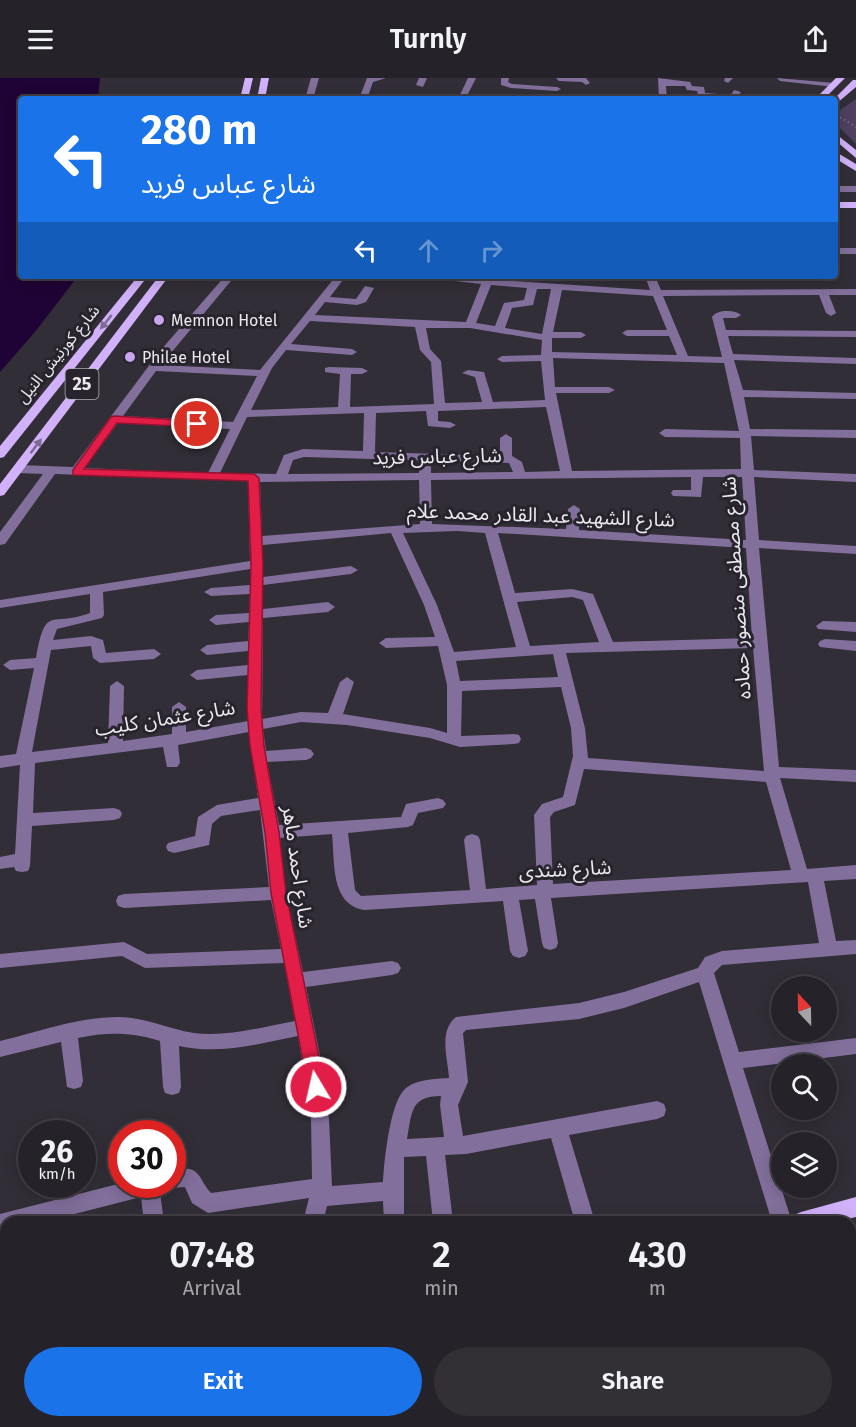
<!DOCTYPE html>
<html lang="en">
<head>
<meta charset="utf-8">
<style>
  body { margin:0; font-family:"Fira Sans","Noto Sans Arabic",sans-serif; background:#322f35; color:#f1f3f6; height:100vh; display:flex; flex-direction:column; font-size:22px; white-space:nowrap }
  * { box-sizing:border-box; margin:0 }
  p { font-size:20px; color:#a4a4a8 }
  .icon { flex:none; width:33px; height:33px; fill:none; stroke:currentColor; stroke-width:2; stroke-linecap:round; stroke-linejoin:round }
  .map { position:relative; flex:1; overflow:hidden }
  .panel { position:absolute; left:0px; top:1138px; width:856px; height:212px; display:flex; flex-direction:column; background:#262229; border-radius:18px 18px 0 0; box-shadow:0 3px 15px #0003,0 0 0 2px #423f46 }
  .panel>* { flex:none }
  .hud { position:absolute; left:18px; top:18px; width:820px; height:183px; border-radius:6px; box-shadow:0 3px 15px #0003,0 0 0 2px #423f46; background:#1a73e8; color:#fff; overflow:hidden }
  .needle { width:39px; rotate:338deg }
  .tools { position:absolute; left:771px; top:898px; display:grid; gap:12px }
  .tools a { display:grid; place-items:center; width:66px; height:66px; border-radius:50%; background:#262229; box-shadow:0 3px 15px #0003,0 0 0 2px #423f46; font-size:30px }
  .speed { position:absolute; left:18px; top:1042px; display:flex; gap:12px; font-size:30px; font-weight:700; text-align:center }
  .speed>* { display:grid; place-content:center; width:78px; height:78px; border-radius:50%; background:#262229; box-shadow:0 3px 15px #0003,0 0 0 2px #423f46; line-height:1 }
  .speed small { font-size:15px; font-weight:400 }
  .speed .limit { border:9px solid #d22; background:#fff; color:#111 }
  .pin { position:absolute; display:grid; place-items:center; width:51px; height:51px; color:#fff; margin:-26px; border:3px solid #fff; border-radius:50%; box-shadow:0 2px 6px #0007 }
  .me { position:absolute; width:66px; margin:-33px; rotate:351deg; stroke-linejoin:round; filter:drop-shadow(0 0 4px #0008) }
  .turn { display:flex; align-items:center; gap:21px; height:126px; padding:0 24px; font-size:27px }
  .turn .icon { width:78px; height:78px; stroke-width:2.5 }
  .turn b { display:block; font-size:42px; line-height:51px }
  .lanes { display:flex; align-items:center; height:57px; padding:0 24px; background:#0003; justify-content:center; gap:30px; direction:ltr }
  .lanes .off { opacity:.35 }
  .eta { display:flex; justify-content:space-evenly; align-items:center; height:102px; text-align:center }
  .eta b { font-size:36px; font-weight:600; line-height:42px }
  .cta { display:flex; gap:12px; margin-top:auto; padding:12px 24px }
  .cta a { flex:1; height:69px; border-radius:36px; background:#1a73e8; color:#fff; font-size:24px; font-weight:600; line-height:69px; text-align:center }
  .cta a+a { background:#322f35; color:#f1f3f6 }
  header { display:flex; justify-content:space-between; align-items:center; height:78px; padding:0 24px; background:#262229; font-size:27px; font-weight:600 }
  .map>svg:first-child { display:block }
  .green { fill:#4f4061 }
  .water { fill:#200336 }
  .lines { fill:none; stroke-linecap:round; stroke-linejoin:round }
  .path-far1 { stroke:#6f6c74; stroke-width:2; stroke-dasharray:1.5 3; stroke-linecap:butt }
  .path { stroke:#6f6c74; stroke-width:4.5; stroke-dasharray:4 6; stroke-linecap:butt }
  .minor { fill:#826f9b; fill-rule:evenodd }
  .major { fill:#d1b1f9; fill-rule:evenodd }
  .oneway { fill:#7c6a93 }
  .route { fill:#e11d48; stroke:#92132f; stroke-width:1.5 }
  .poi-dot { fill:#c7a6ef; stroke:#28242d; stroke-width:2 }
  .labels { text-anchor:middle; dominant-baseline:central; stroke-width:6; stroke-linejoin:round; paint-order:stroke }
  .far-poi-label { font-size:16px; fill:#ebe9ef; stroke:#28242d; text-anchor:start }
  .far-street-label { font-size:16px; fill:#ebe9ef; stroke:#28242d }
  .shield { fill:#28242d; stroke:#b0aeb5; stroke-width:1.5 }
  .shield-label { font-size:18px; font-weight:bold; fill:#ebe9ef }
  .street-label { font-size:20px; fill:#ebe9ef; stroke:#28242d }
</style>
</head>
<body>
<header><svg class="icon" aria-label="menu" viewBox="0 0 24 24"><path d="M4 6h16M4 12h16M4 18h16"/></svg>Turnly<svg class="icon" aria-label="share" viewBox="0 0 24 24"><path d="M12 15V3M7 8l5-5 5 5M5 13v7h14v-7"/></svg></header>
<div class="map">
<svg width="856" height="1349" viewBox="0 0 856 1349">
  <rect width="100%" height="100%" fill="#322e37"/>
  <path class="green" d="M856,21V66L836,46V35Z"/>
  <path class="water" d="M0,0H100L98,21H21V198H78L35,254L0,294Z"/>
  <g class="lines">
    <path class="path-far1" d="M836,37L856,49"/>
    <path class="path" d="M30,1344V1349
      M257,1349L258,1344
      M328,1349L342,1344"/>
    <path class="minor" d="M311,0H319L313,21H305Z
      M367,0H386L373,4L367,21H359Z
      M419,0H427L423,9L416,7Z
      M468,0H476L468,16L498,21H458Z
      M501,0H509L508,4L512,6L557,9L561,11L557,13L511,10L501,7Z
      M556,0H586L590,5L586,7L582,4L559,3Z
      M658,0L690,4L692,8L704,9L705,15L731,17L734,12L741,14L736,21L698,18L697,13L687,12L685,8H666L667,21H659Z
      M725,0H733L728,5L724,3Z
      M777,0L834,5L838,7L834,9L780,3Z
      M622,16H628L629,21H621Z
      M836,108H856V114H836Z
      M836,170H856V176H836Z
      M225,198H235L161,287L260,292L336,198H346L330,219L356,221L365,208L374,210L366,224L357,227L325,224L315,237L466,244L481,206L438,201L433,198L483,200L494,198L493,201L513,203L650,212L645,198H655L661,212L856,211V217H829L836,235L831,238L826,235L819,217L663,218L688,278L722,279L712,239C717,231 735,232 741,237L736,240H723L726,252L856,253V259L728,258L733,276L856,280V286L734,282L743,312L856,315V321L744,319L750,351L856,352V360L751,358L754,392L856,396V404L754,399L759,462L856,468V476L759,470L779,689L856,692V704L780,700L807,791L856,787V801L824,803L836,863L856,862V876L722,887L714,895L739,974L856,960V976L743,990L792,1144H772L699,904L624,930L579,941L466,952L463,955L468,1004L458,1027L463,1058L657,1023L664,1026L666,1032L664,1038L657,1041L569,1057L595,1144H575L551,1060L466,1076L445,1077L453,1144H433L426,1078L404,1079V1144H384L383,1123L327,1128L323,1144H303L309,1120L208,1135L192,1125L185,1109L172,1110L165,1108L172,1107V1092C202,1086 197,1100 211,1115L312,1101L311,1041L298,958C258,966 219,977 179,968L181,1009L179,1015L172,1017L165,1015L163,1009L160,963C132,954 107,954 78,960L83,1003L81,1009L74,1011L67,1009L61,964L0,979V963C38,954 78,939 118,939C145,939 168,951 194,955C228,959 262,949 295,943L284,885L145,890L122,878L0,890V876L124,864L147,876L281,871L271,822L124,830L118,828L116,823L118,818L124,816L269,809L260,732L221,738L212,746L209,767L174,775L168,773L166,769L168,765L195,758L198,739L217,727L258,720L249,654L178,667L180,685L177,689H167L163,669L35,685L33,735L114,730L120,732L122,736L120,740L114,742L32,748L30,788L28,793L22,794L16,793L14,789L0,791V779L15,776L20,687L0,690V678L16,676L34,590L10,592L3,587L10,582L36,580C46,525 50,550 90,535V516L0,530V522L250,483L248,403L55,396L5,466L0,467V454L43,396L18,395L12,391L18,387L73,389L160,273ZM491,207L527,210L524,222L504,225L495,248L476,245ZM537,211H551L542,256L505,250L512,230L533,227ZM562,212L653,218L667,252H627L622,255L627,258H669L677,277L552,274V260H581L586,257L581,254H553ZM310,243L415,249L420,272L431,284L434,326L350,329L351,296H362L368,293L362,290L329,289L325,290V294L340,296L338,329L251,332L272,290L286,272L352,277L357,274L352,271L291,266ZM426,250H470L542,262L541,277L502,278L497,281L502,284L541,283L545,322L493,324L484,294L468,292L462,295L475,299L482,324L445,325L441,283L430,271ZM553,280L724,285L739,353L665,351L659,355L665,359L740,360L741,391L572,393L556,315H609L615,312L609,309H555ZM156,293L257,298L233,344L123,338ZM546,329L560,393L525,394L522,384L512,378V360L506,356L500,360V378L375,374L376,335L426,333L428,348L450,350L456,347L450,344L438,343V333ZM364,335L363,373L303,371L284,377L276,396L220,395L247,339ZM118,345L230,351L208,395L85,390ZM304,379L509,385L513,394L431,395V388L425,384L419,388V395L288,396L293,382ZM691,399V412H673L671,415L673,418L701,419L703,399H742L746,462L579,452L580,431L574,427L568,431L566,451L432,446L431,402ZM419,402L420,446L262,458L260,404ZM457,453L485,455L516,569L454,574L437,527L403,455ZM391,455L424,527L435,559L386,560L379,565L386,570L438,568L447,607V655L430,650L343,636L354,604L347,599L340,604L328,635L301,634L262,641L263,540L328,534L335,529L328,524L263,531V507L351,496L358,492L351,488L263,499V467ZM498,455L746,470L752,560L613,564L593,516L572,511L515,515ZM250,491V507L211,510L204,514L211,518L250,516L249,535L216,537L209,542L216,547L249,544L248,563L207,567L200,572L207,577L248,573V587L197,592L190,597L197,602L248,597V643L186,654V629L179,624L172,629V656L123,663L124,608L117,603L110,608L108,665L32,674L51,572L91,568L93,580L100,585L154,581L161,576L154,571L106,575L103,562L91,558L53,562L57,551L102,540L104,537L103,514ZM572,519L583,522L599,564L530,568L517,524ZM753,570L764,693L588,680L585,650L566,575ZM553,576L558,599L460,603L456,583ZM561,609L571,650L573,678L563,719L542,726L534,737L537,807L486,811L480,762L478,758L472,756L466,758L464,762L470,812L361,818L355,812L348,755L408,749L413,747L418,735L443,730L446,726L443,722L438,720L406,726L401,739L279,747L267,684L306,682L311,680L314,676L311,672L306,670L266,673L263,651L301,644L347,647L430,660L460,669L514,666L519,665L521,661L519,657L514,656L461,658L462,613ZM584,691L766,704L791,792L553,806L550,739L554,734L575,727ZM332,756C335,784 330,827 365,832L503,823L510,873L513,878L519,880L525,878L528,873L519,822L535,821L542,865L544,870L550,872L556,870L558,865L551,820L808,804L819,865L722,873L705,879L698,890L624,914L579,925L456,939C438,953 448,981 449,1000C435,1001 416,1001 405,1011C390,1024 384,1084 383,1104L332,1108L329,1041L320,978L306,909L392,897L398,895L401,890L398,885L392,883L303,894L286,815L280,760ZM441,1018L440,1027L444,1059L407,1061C412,1035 410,1018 441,1018Z
      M823,543L856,544V554L818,551L816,548Z
      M825,561L856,563V573L820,569L818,566L820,563Z
      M122,1105V1107H159L164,1144H144L141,1119L43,1144H6V1154L0,1156V1136Z
      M850,1236L856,1238V1269L850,1266Z
      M0,1292L6,1293V1315L0,1314Z
      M448,1344H470V1349H448Z
      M493,1344H515L514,1349H492Z
      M652,1344H674L675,1349H653Z
      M739,1344H761L763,1349H741Z"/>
    <path class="major" d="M245,0H253L248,21H240Z
      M261,0H269L265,21H257Z
      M836,0H845L824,21H815Z
      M853,2H856V9L836,26L834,21Z
      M836,56L856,72V80L836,63Z
      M836,74L856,86V93L836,81Z
      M836,124H856V130H836Z
      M138,198H148L4,379L0,380V368Z
      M159,198H169L4,417L0,418V406Z
      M856,1119V1139L835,1144H791L794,1137L801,1134Z
      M95,1344H129L127,1349H93Z"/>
  </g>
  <defs><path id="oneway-solid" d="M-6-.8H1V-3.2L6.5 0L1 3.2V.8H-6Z" transform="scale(1.5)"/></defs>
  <g class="oneway">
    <use href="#oneway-solid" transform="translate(106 244) rotate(129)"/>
    <use href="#oneway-solid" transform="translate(36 368) rotate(-53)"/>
  </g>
  <path class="route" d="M114,338L197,343L202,346L197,349L117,345L84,391L254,396L259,400L263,486L261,630L264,668L279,754L286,815L325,1009L322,1014L316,1017L310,1014L308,1009L271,815L265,754L250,668L247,630L251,486L248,403L73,397V392L111,339Z"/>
  <g class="poi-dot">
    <circle cx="159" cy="242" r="6"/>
    <circle cx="130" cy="279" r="6"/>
  </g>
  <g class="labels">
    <g class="far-poi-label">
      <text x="171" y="242">Memnon Hotel</text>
      <text x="142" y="279">Philae Hotel</text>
    </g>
    <g class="far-street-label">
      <text transform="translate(58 276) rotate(-51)">شارع كورنيش النيل</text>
    </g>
    <rect class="shield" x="65.5" y="291" width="33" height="30" rx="4.5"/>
    <g class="shield-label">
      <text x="82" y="306">25</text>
    </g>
    <g class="street-label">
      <text transform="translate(437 378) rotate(-1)">شارع عباس فريد</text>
      <text transform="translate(541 437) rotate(2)">شارع الشهيد عبد القادر محمد علام</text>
      <text transform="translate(736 510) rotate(-94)">شارع مصطفى منصور حماده</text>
      <text transform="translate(165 640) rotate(-9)">شارع عثمان كليب</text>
      <text transform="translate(298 789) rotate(82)">شارع احمد ماهر</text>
      <text transform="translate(565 791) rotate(-3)">شارع شندى</text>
    </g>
  </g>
</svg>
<div class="tools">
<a><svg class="needle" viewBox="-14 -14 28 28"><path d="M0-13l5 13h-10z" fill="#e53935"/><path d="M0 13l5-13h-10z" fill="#a4a4a8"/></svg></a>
<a><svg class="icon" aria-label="search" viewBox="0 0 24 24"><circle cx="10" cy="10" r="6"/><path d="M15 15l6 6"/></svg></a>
<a><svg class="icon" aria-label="layers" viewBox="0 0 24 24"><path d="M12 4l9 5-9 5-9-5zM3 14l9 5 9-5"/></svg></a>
</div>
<div class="speed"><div>26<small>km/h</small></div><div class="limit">30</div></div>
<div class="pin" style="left:197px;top:346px;background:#d93025"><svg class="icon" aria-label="arrive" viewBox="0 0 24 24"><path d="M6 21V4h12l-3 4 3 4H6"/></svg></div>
<svg class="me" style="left:316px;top:1009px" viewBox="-20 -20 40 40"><circle r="17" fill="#e11d48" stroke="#fff" stroke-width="3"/><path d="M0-11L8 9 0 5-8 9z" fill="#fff"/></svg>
<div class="hud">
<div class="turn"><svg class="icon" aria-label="left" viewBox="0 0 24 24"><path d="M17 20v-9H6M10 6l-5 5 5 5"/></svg><div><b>280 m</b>شارع عباس فريد</div></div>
<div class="lanes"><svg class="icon" aria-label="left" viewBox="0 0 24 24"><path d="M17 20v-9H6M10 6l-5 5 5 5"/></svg><svg class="icon off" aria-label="ahead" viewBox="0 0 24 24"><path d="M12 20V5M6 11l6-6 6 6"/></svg><svg class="icon off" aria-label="right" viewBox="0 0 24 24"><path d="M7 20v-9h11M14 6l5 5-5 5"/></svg></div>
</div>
<section class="panel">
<div class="eta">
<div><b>07:48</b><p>Arrival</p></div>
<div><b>2</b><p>min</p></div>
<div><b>430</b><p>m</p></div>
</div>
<div class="cta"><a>Exit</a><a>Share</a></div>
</section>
</div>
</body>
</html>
